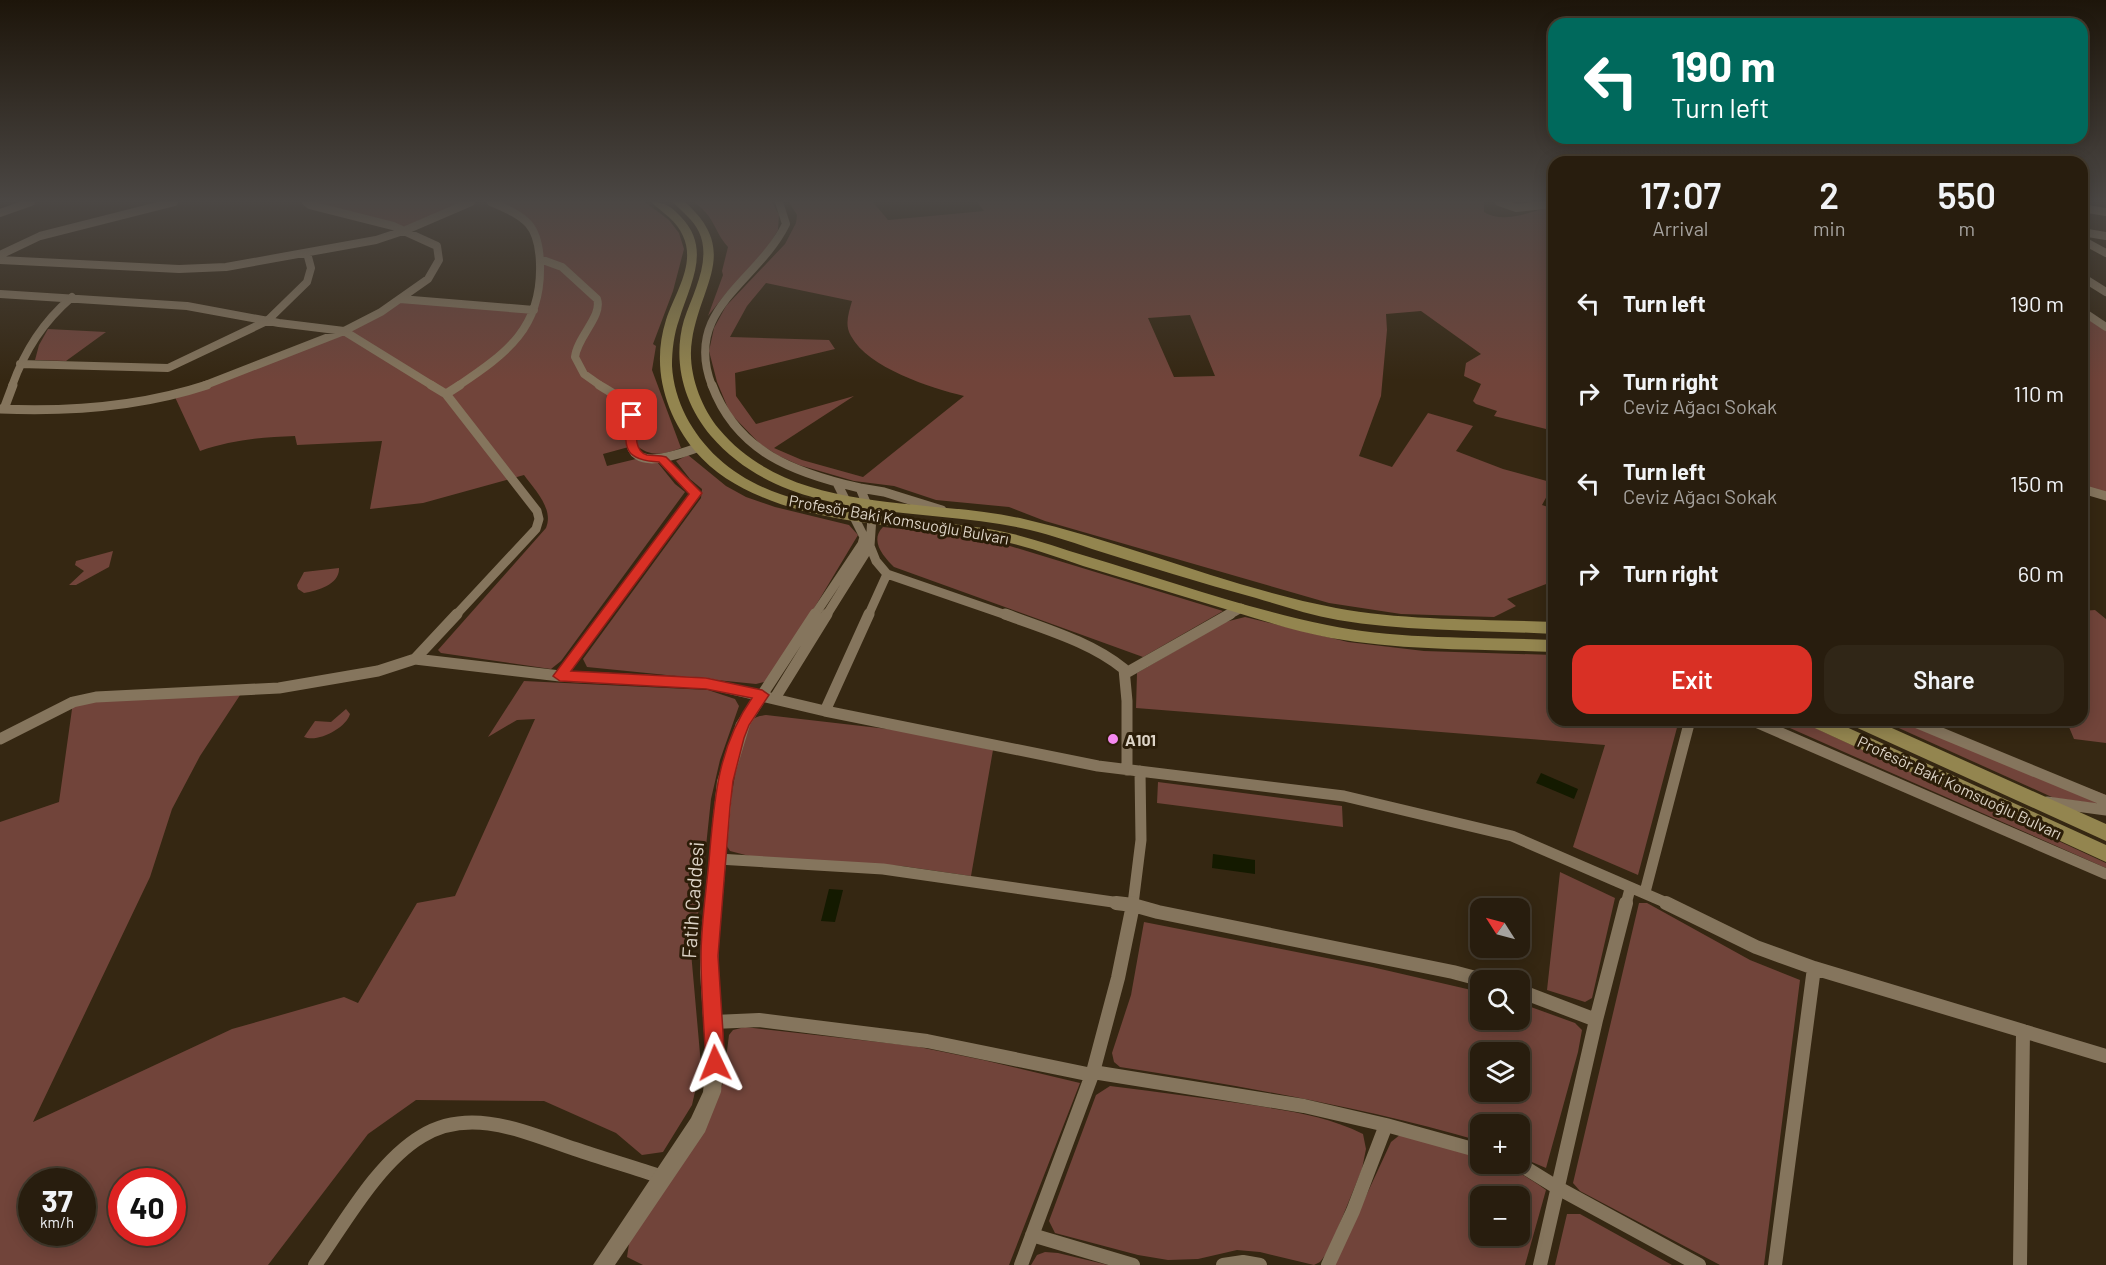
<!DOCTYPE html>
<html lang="en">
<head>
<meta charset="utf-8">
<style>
  body { margin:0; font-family:Barlow,sans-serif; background:#302617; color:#f1f3f6; height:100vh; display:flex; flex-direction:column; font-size:22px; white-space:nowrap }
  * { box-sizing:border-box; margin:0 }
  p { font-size:20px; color:#a5a29e }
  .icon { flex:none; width:33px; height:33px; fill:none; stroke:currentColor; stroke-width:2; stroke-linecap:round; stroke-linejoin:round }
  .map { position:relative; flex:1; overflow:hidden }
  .sheet { position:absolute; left:1548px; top:156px; width:540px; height:570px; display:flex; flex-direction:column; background:#281d0e; border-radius:18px; box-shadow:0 3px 15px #0003,0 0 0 2px #443b2e }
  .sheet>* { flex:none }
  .top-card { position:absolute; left:1548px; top:18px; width:540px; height:126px; border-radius:18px; box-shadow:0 3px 15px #0003,0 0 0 2px #443b2e; background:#00695c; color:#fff; overflow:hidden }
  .needle { width:39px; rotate:306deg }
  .controls { position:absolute; left:1470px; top:898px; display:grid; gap:12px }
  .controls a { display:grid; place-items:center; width:60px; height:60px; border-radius:12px; background:#281d0e; box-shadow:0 3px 15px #0003,0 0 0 2px #443b2e; font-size:30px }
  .speed { position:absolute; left:18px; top:1168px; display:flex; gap:12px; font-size:30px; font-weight:700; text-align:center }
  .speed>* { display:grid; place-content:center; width:78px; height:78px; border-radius:50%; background:#281d0e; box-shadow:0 3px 15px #0003,0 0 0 2px #443b2e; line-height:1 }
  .speed small { font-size:15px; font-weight:400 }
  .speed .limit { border:9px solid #d22; background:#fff; color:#111 }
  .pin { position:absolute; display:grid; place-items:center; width:51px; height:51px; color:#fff; margin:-26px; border-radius:12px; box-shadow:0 3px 9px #0006 }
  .me { position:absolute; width:66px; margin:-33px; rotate:358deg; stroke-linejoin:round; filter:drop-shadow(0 0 4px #0008) }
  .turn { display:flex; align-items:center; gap:21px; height:126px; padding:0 24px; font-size:27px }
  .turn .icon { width:78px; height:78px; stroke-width:2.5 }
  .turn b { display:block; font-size:42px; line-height:51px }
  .eta { display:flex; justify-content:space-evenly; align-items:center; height:102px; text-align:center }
  .eta b { font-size:36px; font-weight:600; line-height:42px }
  .action { display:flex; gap:12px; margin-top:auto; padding:12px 24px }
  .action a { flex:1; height:69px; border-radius:18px; background:#d93025; color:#fff; font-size:24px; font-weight:600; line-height:69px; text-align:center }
  .action a+a { background:#302617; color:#f1f3f6 }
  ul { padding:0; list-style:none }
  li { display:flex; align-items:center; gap:18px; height:90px; padding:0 24px }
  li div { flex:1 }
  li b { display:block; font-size:22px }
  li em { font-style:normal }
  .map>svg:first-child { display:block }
  .green { fill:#71443a; fill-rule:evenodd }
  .water { fill:#141a00 }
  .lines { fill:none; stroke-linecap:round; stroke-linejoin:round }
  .minor-far3 { stroke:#85755d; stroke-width:8 }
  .minor-far2 { stroke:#85755d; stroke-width:9 }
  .minor-far1 { stroke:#85755d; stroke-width:11 }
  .minor { stroke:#85755d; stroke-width:14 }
  .tertiary { fill:#85755d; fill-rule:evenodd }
  .primary { fill:#93854f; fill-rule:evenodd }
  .route { fill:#d93025; stroke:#8d1f18; stroke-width:1.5 }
  .poi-dot { fill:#f589ef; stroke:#2b1d08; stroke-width:2 }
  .labels { text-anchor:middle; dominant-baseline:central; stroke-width:6; stroke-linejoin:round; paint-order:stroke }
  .street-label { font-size:16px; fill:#ddd4c7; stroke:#2b1d08 }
  .poi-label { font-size:16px; font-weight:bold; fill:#ddd4c7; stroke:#2b1d08; text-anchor:start }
  .near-street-label { font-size:20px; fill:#ddd4c7; stroke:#2b1d08 }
</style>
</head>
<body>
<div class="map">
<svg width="2106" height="1265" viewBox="0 0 2106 1265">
  <rect width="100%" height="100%" fill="#352712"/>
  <path class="green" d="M315,202H471L411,229Z
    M491,202H645L669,220L679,233L684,249L673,291L653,344L656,346L652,370L681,448C664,454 651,458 636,445L603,454L607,466L636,459L658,463L675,484L685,492L561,661L551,669L441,653L438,650L546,528C554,509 535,490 524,475L423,503L370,509L382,441L297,445L295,436C262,437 232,440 200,451L174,395L344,331L400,299L534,310L540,286L535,229Z
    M694,202H772L779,215L778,230L764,253L727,292L708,316L723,275L722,271L728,247C713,230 716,218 694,202Z
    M789,202H873L888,220L984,211L977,202H1484V212C1505,225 1531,210 1554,207V431L1494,416L1497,411L1476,404L1473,401L1481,384L1464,376L1466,363L1481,354L1421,311L1386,314L1387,330L1381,396L1359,456L1392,467L1428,413L1473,426L1456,451L1503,469L1554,483L1542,505L1554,509V581L1507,599L1516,606L1494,617L1401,614L1329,603L1045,521L1009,507L936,500L894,486L854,481L799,465L779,456L760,444L730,413L717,382L709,351L714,328L726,306L785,244L796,223L797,215ZM766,283L852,301C849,312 844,325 851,336C868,368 931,388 964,396L863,477L802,460L774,448L854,396L756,424L736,396L735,373L835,349L829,340L730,337L747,306ZM1190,315L1215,376L1174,377L1148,318Z
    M2082,314L2106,330V496L2082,489Z
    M48,329L106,332L66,361L35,360L39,345Z
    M688,455L726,486L746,497L775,507L849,525L858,535L774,675L764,682L756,684L587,667L583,659L701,498L702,489L690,479L676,461Z
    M883,527L984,538L1223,611L1143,657L894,567C884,557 869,541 883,527Z
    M113,551L109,567L76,585H69L84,571L75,565L76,561Z
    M339,568C340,584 318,591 304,593L298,589L297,585L304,572Z
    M2095,610L2106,619V743L2074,739L2066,720H2082V611Z
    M1245,617L1348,642L1424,651L1554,655V720H1679L1638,875L1573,847L1605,745L1136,708L1137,673L1225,622Z
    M524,681L708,690L735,699L739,706L720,760L711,799L700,903L691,952L701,1065L692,1105L663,1152L642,1155L616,1133L544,1101L416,1100L368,1134L268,1265H0V822L59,802L73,702L244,689L200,756L172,809L150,877L33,1122L232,1029L344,997L358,1003L417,903L455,896L535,719L517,720L488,737ZM32,1182H82V1233H32ZM122,1182H172V1233H122Z
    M346,709L350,714C346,728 318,743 304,737L315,721L331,722Z
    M766,715L905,731L993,750L971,876L902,866L757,858L730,851L725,843C728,820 738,740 749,723C753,717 760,716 766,715Z
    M1772,720H1797L1813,727L2106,863V868Z
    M1881,720H1910L2106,795V805L2054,798Z
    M1158,782L1342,806L1343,827L1157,803Z
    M1560,872L1615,898L1592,998L1585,1002L1547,990Z
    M1639,903H1647L1750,960L1800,980L1764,1265H1720L1580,1191L1573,1183Z
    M1144,922L1372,967L1480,992V1020H1520V1003L1575,1023L1582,1030L1578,1052L1546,1168L1520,1157V1125H1480V1141C1363,1107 1241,1086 1120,1067L1114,1062L1112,1053L1131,995ZM1480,1053H1520V1092H1480Z
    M745,1027L914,1046L983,1060L1080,1083L1009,1265H643L627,1257L630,1237L712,1112L723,1083L729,1035L733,1030Z
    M1110,1086C1158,1092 1205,1098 1252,1105C1289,1111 1328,1116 1363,1134L1366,1149L1362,1169L1329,1250L1320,1262L1314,1265L1260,1252L1237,1250L1198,1259L1168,1260L1138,1255L1055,1233L1049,1221L1096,1095Z
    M1401,1134L1480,1157V1164C1510,1164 1522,1174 1546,1190L1525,1265H1334L1391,1142ZM1480,1197H1520V1236H1480Z
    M1567,1214H1580L1672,1265H1555Z
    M1045,1252L1058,1253L1108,1265H1031L1037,1255Z"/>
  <path class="water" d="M1541,773L1578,789L1574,799L1536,783Z
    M1213,854L1255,860V874L1212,868Z
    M829,889L843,890L835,922L821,921Z"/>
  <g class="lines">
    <path class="minor-far3" d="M1499,202L1516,208L1554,204
      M2082,208L2106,212
      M0,213L31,202
      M2082,232L2106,236
      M2082,240L2106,253
      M0,255L40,236L174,202
      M540,259L562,267L597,299C603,316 577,337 575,357L584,374L601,386
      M0,260L179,269L226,267L376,240L406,230L471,202
      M2082,277L2106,292
      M0,294L187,306L279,323L344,331L381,312L428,279L439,260L437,246L393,226L310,205L306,202
      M400,299L534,310
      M2082,311L2106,327
      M20,364L168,368L267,321L307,282L311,268L307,253
      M12,386C25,350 43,322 72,297
      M203,386L344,331L433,386
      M458,386C507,353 542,328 540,264C539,224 526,217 491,202
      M712,386C682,309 757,283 786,224L779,202"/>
    <path class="minor-far2" d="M431,385L446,394L537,511L539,519L536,529L455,616
      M599,385C609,391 621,397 628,408C634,418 630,429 630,440C632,473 679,454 697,448
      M712,385C737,452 794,473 860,488L872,517L870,546L826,616
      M446,394L460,385
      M0,409C70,412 140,407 207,385
      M4,409L13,385
      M860,488L884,492L942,510
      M2082,489L2106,496
      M870,546L876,561L887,574
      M605,616L696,493L662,459
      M814,616L862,544L864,537L837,483
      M868,616L887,574L1009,616
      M1227,616L1241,608"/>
    <path class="minor-far1" d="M1005,614C1045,629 1091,642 1124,669L1127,701V770
      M415,659L457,614
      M1126,673L1230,614
      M560,676L606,614
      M762,695L815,614
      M775,698L827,614
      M825,711L1098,766L1344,796L1512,836L1669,904
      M1751,720L2106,874
      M1910,720L2106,801
      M0,739L73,702L96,697L279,688L378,671L415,659L560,676L706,683L825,711L869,614
      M2047,802L2106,810
      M718,859L883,869L1127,904
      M1645,892L1690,720
      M1133,904L1141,840L1140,771
      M1626,904L1630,889"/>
    <path class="minor" d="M1133,903V905L1158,912L1453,972L1487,981
      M1666,903L1756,947L1814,968
      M1520,991L1596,1020
      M714,1022L759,1020L927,1041L1092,1075
      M1093,1072L1304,1106L1386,1125L1480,1151
      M1519,1164L1558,1188L1699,1265
      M1032,1235L1133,1265
      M315,1265C344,1224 378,1162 422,1136C471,1106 527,1133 575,1149C604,1159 633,1167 662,1177
      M1021,1265L1093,1072L1118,978L1133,905L1116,903
      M1223,1265L1243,1262L1260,1265
      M1328,1265L1353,1211L1386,1125
      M1540,1265L1596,1020L1626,903
      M1775,1265L1814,968L2106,1056
      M2020,1265L2023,1031"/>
    <path class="tertiary" d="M762,690L767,691L769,695L750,725L733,781L719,939L718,972L724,1063L721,1092L705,1132L615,1265H593L691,1118L703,1092L706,1063L700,972L701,939L717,781L736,723L757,691Z"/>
    <path class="primary" d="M651,202C665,202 672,207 681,217C712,249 690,284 679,320C674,334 672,350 672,366C674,401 692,434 718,458C787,523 924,513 1013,534C1038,540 1062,549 1086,556C1166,580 1245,608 1327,625C1396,640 1482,637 1554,640V652C1480,649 1404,651 1331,638C1299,632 1267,622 1235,612C1184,597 1134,581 1083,566C1059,558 1035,549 1010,543C929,524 841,530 762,497C737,487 713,472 695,451C665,414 651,367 666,320C675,293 696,264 683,236C677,221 663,213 651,202Z
      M673,202H685C740,251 701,283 692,340C687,370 700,406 719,429C793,517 924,496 1024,519C1129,543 1230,588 1336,608C1405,621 1484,619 1554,622V634C1483,630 1409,632 1338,620C1310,615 1283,606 1256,598C1201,583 1146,566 1092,549C1069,541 1045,533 1021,528C919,506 787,524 711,436C684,404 672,361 684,320C693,293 712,260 699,232C693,219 682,212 673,202Z
      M1805,720H1831L2106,845V862L1808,725Z
      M1848,720H1874L2106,824V841L1851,725Z"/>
  </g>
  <linearGradient id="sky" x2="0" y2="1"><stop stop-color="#1d150a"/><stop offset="0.53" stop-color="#4b4744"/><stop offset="1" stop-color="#4b4744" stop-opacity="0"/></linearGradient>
  <rect width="2106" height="380" fill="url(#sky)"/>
  <path class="route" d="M632,412L637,415C637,427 632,451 647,455C653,456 660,455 666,457L702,493L571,671L706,678L762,690L769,695L749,725L744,738L733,781L730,807L718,956L725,1063L722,1069L715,1072L709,1069L706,1063C704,1028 701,992 701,957C701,925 706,892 709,861C714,802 717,748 752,698L706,689L560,681L553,676L689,494L659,462C622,460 625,447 626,415Z"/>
  <circle class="poi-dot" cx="1113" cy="739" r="6"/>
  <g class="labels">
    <g class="street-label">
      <text transform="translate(899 519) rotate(10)">Profesör Baki Komsuoğlu Bulvarı</text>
      <text transform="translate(1960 787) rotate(25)">Profesör Baki Komsuoğlu Bulvarı</text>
    </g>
    <g class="poi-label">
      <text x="1125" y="739">A101</text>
    </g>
    <g class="near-street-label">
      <text transform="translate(692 900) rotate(-86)">Fatih Caddesi</text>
    </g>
  </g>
</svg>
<div class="controls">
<a><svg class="needle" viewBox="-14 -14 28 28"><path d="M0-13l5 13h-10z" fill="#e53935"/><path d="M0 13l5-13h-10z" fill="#a5a29e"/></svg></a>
<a><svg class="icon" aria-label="search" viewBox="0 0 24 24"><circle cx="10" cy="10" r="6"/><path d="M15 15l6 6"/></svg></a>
<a><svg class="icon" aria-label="layers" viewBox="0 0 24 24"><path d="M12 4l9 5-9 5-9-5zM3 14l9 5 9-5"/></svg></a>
<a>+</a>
<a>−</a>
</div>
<div class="speed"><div>37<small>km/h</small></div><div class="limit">40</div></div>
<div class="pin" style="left:632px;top:415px;background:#d93025"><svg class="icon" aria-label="arrive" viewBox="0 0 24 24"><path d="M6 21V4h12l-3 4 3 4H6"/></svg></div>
<svg class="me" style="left:715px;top:1063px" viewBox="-20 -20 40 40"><path d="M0-17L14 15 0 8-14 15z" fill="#d93025" stroke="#fff" stroke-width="4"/></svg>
<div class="top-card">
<div class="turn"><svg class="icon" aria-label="left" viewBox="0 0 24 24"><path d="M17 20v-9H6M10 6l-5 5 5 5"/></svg><div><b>190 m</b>Turn left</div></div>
</div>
<section class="sheet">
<div class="eta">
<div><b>17:07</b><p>Arrival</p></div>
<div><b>2</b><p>min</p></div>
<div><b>550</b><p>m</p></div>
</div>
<ul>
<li><svg class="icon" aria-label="left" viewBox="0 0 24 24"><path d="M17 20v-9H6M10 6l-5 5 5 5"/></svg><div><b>Turn left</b></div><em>190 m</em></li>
<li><svg class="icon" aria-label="right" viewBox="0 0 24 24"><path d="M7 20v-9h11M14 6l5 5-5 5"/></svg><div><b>Turn right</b><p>Ceviz Ağacı Sokak</p></div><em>110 m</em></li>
<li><svg class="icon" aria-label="left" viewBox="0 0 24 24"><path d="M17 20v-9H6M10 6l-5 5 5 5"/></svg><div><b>Turn left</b><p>Ceviz Ağacı Sokak</p></div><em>150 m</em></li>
<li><svg class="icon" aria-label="right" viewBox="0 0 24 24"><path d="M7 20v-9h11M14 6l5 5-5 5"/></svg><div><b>Turn right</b></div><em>60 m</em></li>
</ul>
<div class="action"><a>Exit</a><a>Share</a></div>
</section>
</div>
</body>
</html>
